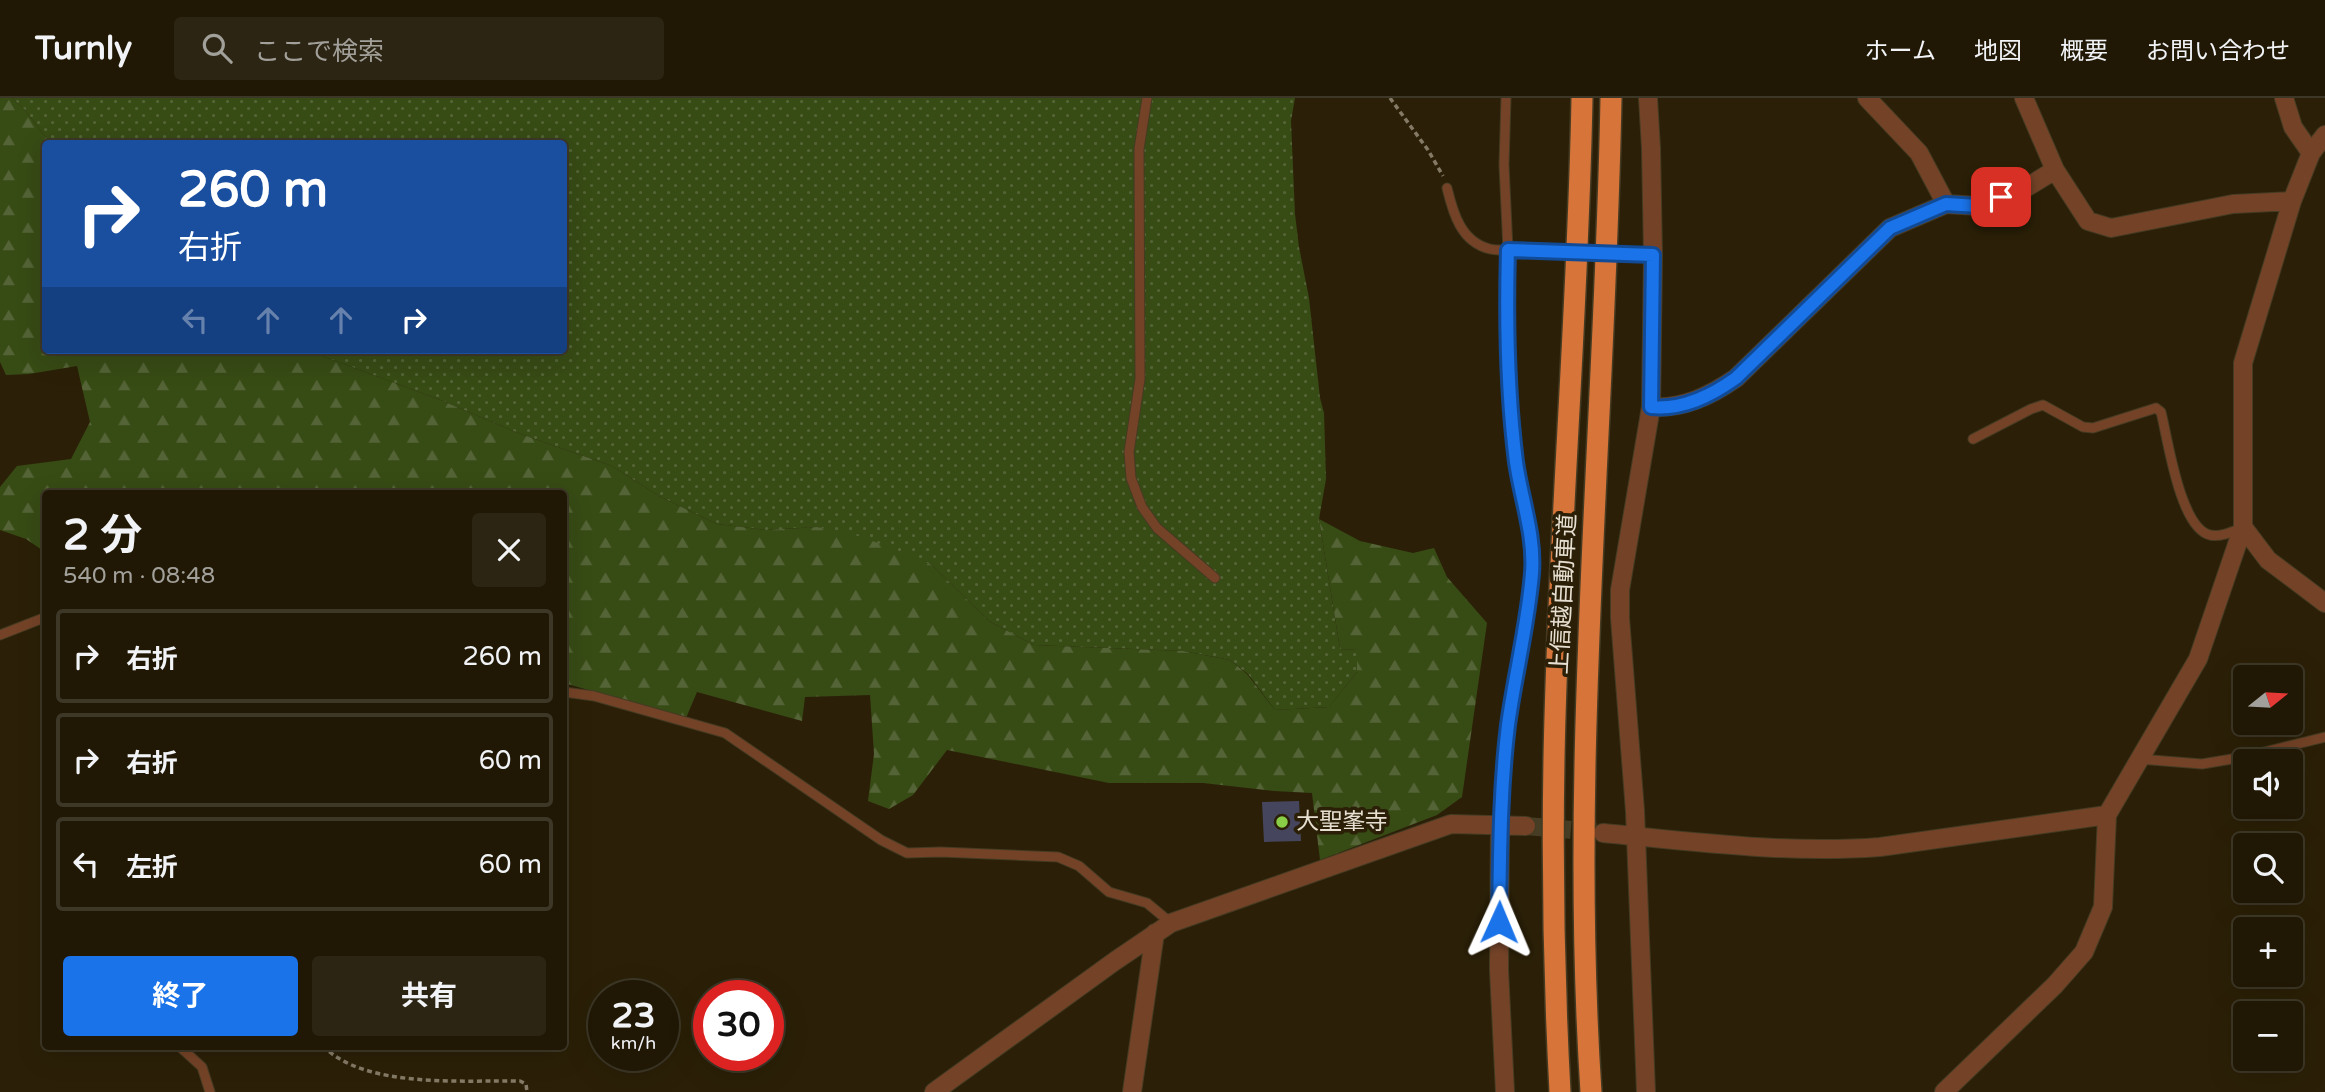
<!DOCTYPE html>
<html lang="ja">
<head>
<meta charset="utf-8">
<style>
  body { margin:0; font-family:"Varela Round","Noto Sans JP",sans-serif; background:#2d2513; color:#f1f3f6; height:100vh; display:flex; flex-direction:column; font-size:26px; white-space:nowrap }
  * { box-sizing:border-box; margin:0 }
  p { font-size:23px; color:#a2a09a }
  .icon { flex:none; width:38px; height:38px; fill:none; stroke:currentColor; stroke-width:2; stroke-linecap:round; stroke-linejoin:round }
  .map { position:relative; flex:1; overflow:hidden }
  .panel { position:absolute; left:42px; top:392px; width:525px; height:560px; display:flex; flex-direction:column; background:#201805; border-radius:7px; box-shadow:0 7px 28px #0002,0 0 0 2px #3d3727 }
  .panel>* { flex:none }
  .guide { position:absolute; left:42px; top:42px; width:525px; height:214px; border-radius:7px; box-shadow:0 7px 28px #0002,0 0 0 2px #3d3727; background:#1a4fa0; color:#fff; overflow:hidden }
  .needle { width:46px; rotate:72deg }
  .tools { position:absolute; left:2233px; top:567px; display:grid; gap:14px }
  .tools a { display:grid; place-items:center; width:70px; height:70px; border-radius:7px; background:#201805; box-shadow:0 7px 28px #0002,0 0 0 2px #3d3727; font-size:35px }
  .speed { position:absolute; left:588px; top:882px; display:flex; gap:14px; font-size:35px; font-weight:700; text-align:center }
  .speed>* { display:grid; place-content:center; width:91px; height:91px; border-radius:50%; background:#201805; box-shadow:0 7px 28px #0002,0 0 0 2px #3d3727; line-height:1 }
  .speed small { font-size:18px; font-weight:400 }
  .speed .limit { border:10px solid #d22; background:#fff; color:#111 }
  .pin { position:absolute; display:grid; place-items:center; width:60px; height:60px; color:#fff; margin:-30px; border-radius:14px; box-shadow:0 4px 10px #0006 }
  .me { position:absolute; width:77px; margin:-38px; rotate:1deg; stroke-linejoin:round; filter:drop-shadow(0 0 5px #0008) }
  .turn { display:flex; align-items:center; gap:24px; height:147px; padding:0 21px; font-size:32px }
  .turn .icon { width:91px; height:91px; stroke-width:2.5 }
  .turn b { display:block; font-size:49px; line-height:60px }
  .lanes { display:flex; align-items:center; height:66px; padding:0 21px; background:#0003; justify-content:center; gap:35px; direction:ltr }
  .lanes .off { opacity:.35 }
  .round { display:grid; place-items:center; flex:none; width:74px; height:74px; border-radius:7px; background:#2d2513 }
  .headline { display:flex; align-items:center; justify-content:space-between; height:119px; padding:0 21px }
  h1 { font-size:42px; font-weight:700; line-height:52px }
  .cta { display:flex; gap:14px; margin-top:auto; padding:14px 21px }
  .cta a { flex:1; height:80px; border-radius:7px; background:#1a73e8; color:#fff; font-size:28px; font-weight:700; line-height:80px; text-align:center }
  .cta a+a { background:#2d2513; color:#f1f3f6 }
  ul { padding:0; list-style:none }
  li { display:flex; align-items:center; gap:21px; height:94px; margin:0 14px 10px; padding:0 7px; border:4px solid #3d3727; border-radius:7px }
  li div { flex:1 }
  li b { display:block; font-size:26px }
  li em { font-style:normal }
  header { display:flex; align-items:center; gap:42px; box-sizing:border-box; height:98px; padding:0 35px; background:#201805; border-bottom:2px solid #3d3727 }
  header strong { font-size:33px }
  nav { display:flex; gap:38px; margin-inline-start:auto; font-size:24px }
  .search { width:490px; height:63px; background:#2d2513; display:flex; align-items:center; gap:18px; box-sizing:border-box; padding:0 24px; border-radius:7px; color:#a2a09a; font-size:26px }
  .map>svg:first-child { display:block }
  .grass { fill:url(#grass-dots) }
  .forest { fill:url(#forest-firs) }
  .building { fill:#45455e }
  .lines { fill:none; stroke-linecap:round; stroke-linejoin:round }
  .minor-tunnel { stroke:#473d25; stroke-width:18; stroke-dasharray:18 9; stroke-linecap:butt }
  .service-casing { stroke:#453b23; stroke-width:11 }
  .minor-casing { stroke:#453b23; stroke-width:20 }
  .motorway-casing { stroke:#453b23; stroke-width:24 }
  .path { stroke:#847a66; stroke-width:3.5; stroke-dasharray:5 3.5; stroke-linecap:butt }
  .service { stroke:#744327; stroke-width:9 }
  .minor { stroke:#744327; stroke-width:18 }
  .motorway { stroke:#d67439; stroke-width:21 }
  .service-bridge-casing { stroke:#453b23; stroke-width:11; stroke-linecap:butt }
  .service-bridge { stroke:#744327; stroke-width:9 }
  .route-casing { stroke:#114b97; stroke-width:18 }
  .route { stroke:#1a73e8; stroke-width:12 }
  .poi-dot { fill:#8ace48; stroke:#2b2007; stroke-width:2.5 }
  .labels { text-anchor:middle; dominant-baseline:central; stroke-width:7; stroke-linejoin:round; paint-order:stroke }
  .street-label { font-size:23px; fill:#e7dfd1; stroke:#2b2007 }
  .poi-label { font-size:23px; fill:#e7dfd1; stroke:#2b2007; text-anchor:start }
</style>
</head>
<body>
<header>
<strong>Turnly</strong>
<div class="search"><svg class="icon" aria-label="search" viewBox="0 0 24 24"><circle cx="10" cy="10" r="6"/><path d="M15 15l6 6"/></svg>ここで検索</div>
<nav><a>ホーム</a><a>地図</a><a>概要</a><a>お問い合わせ</a></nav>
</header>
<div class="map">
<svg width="2325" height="994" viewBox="0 0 2325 994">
  <defs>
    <pattern id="grass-dots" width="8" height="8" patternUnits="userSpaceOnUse" patternTransform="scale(1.75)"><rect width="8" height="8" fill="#374b15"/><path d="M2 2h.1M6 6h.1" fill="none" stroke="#546436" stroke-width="1.8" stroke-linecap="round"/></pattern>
    <pattern id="forest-firs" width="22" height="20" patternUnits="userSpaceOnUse" patternTransform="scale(1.75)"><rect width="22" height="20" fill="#374b15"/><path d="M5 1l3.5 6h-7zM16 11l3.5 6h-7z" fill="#546436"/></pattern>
  </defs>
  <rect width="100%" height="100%" fill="#2b2007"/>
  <path class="grass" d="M12,0H1295L1291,23L1295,116L1299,149L1309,200L1320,300L1324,315L1326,381L1319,421L1340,551L1357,552V574L1329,609L1275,612L1248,576L1230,562L1183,553L1034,547L989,523L932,467L817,429L766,432L717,426L659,398L612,368L518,335L438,301L306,252H564V46L50,45L25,12Z"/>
  <path class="forest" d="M0,0H12L25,12L50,45L46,46V252H306L438,301L518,335L612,368L659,398L717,426L766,432L817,429L863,439L932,467L989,523L1034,547L1183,553L1230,562L1247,576L1275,612L1329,609L1357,574V552L1340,551L1319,421L1360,443L1413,455L1434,450L1447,479L1487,525L1462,699L1437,717L1320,762L1312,695L1274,693L1203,685H1109L947,652L913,697L889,711L868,703L874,656L870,597L805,599L802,623L697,594L686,620L564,585V396H46L45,454L26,441L0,432V389L17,368L71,361L90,324L77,268L29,276L6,277L0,264Z"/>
  <path class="building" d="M1299,703L1301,743L1264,744L1262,704Z"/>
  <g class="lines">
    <path class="minor-tunnel" d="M1526,728L1596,734"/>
    <g class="service-casing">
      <path id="service" d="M1147,0L1139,51L1140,281L1129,354L1131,380L1142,409L1157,430L1215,480
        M1447,90C1453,115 1461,144 1490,151C1497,153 1505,151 1512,152
        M1973,341L2031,311L2043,307L2083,329L2093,330L2156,310L2161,314C2168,342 2180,430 2210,437C2221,439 2232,434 2242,430
        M0,537L46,519
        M564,594L594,598L725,635L881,742L907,755L941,754L1058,759L1079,768L1109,794L1147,805L1171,825
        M2139,661L2202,666L2244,659L2325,639
        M1500,726L1508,628L1533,473L1528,423L1517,367L1506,235L1508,152L1504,67L1506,0
        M179,948L202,969L210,994"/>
    </g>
    <g class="minor-casing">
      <path id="minor" d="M1867,0L1919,55L1946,106
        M2024,0L2055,72
        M2284,0L2293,29L2311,55
        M1651,309C1683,311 1710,298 1736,280L1890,130L1946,106L1978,108L2024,91L2055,72L2088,123L2111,130L2233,106L2292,103
        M2243,429L2268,462L2325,505
        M1500,726L1499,872L1505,994
        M1603,735C1696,744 1788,756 1880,749L2107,717
        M934,994L1115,863L1171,825L1451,726L1526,728
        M1132,994L1155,835
        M1646,994L1635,713L1620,520V492L1651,309L1653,157L1651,50L1648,0
        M1944,994L2055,887L2084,854L2103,809L2107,717L2198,561L2243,429V265L2292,103L2311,55L2325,37"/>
    </g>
    <g class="motorway-casing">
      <path id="motorway" d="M1560,994C1554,883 1552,772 1554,661C1558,440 1578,221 1582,0
        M1591,994C1569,662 1605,332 1611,0"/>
    </g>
    <path class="path" d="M1390,0L1428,52L1443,78
      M323,948C365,991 464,982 520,983L526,986L527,994"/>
    <use href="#service" class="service"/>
    <use href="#minor" class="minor"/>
    <use href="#motorway" class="motorway"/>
    <g class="service-bridge-casing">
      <path id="service-bridge" d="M1518,152L1642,156"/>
    </g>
    <use href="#service-bridge" class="service-bridge"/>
  </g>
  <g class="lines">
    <g class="route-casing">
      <path id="route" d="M1499,824C1500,758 1500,692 1508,627C1515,576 1528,526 1532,475C1535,437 1521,400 1516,364C1507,293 1506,223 1508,152L1653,157L1651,309C1683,312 1711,298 1736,280L1890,130L1946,106L1978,108L2001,99"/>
    </g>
    <use href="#route" class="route"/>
  </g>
  <circle class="poi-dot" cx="1282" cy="724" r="7"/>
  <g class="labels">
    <g class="street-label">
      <text transform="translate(1564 496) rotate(-87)">上信越自動車道</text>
    </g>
    <g class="poi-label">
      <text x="1296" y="724">大聖峯寺</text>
    </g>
  </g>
</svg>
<div class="tools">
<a><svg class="needle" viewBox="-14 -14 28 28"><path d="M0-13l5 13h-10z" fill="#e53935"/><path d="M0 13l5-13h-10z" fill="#a2a09a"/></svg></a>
<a><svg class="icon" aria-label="sound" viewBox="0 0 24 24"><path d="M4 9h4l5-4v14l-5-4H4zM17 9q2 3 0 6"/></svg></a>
<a><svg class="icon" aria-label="search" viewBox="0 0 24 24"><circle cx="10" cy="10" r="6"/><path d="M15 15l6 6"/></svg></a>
<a>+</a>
<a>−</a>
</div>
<div class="speed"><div>23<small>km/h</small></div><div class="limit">30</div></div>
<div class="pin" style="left:2001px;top:99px;background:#d93025"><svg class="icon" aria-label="arrive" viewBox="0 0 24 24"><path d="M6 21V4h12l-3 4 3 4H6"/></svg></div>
<svg class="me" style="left:1499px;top:824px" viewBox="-20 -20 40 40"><path d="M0-17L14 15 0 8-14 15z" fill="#1a73e8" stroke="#fff" stroke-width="4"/></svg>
<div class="guide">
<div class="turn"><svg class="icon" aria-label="right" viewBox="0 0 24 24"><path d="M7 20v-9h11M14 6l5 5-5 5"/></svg><div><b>260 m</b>右折</div></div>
<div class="lanes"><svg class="icon off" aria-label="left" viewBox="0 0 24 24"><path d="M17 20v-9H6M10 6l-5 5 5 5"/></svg><svg class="icon off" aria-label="ahead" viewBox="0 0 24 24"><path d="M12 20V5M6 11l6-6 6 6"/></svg><svg class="icon off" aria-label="ahead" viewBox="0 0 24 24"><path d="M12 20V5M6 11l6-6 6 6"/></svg><svg class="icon" aria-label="right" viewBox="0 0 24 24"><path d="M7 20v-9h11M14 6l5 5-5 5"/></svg></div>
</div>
<section class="panel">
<div class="headline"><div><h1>2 分</h1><p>540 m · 08:48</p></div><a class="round"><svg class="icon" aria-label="close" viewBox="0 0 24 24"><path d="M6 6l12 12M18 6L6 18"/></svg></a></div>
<ul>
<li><svg class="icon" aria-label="right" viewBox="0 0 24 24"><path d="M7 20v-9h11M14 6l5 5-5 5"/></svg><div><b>右折</b></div><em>260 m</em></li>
<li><svg class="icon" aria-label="right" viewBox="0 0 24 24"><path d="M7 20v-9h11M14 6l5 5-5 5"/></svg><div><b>右折</b></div><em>60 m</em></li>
<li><svg class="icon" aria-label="left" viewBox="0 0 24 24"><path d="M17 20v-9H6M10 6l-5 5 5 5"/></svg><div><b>左折</b></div><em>60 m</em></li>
</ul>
<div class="cta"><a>終了</a><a>共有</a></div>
</section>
</div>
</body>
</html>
